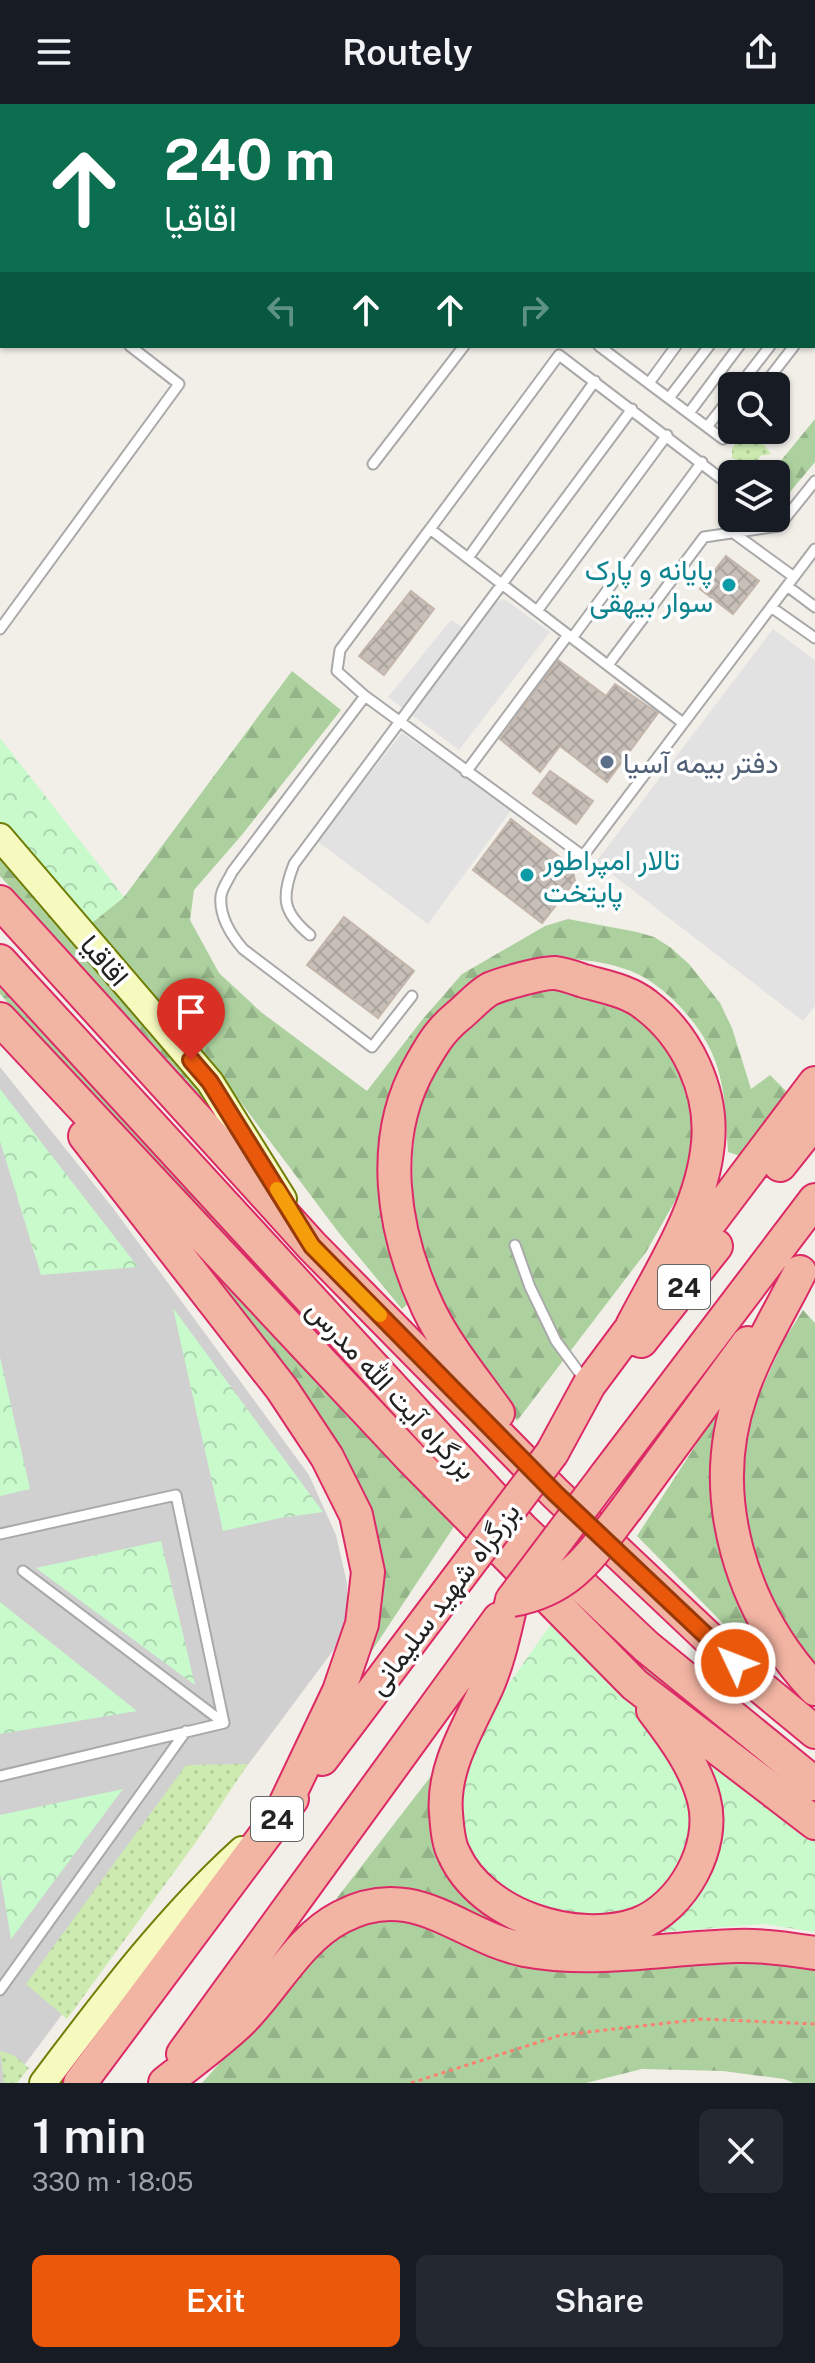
<!DOCTYPE html>
<html lang="en">
<head>
<meta charset="utf-8">
<style>
  body { margin:0; font-family:"Public Sans",Vazirmatn,sans-serif; background:#242831; color:#f1f3f6; height:100vh; display:flex; flex-direction:column; font-size:30px; white-space:nowrap }
  * { box-sizing:border-box; margin:0 }
  p { font-size:26px; color:#9ea1a6 }
  .icon { flex:none; width:44px; height:44px; fill:none; stroke:currentColor; stroke-width:2; stroke-linecap:round; stroke-linejoin:round }
  .map { position:relative; height:1979px; overflow:hidden }
  .details { display:flex; flex-direction:column; background:#171b24; flex:1 }
  .details>* { flex:none }
  .guide { position:absolute; left:0px; top:0px; width:816px; height:244px; box-shadow:0 2px 6px #0004; background:#0b6e4f; color:#fff; overflow:hidden }
  .controls { position:absolute; left:718px; top:268px; display:grid; gap:16px }
  .controls a { display:grid; place-items:center; width:72px; height:72px; border-radius:12px; background:#171b24; box-shadow:0 2px 6px #0004; font-size:40px }
  .pin { position:absolute; display:grid; place-items:center; width:68px; height:68px; color:#fff; margin:-82px -34px; border-radius:50% 50% 50% 0; rotate:-45deg; box-shadow:0 0 8px #0007 }
  .pin .icon { rotate:45deg }
  .me { position:absolute; width:88px; margin:-44px; rotate:313deg; stroke-linejoin:round; filter:drop-shadow(0 0 6px #0008) }
  .turn { display:flex; align-items:center; gap:28px; height:168px; padding:0 32px; font-size:36px }
  .turn .icon { width:104px; height:104px; stroke-width:2.5 }
  .turn b { display:block; font-size:56px; line-height:68px }
  .lanes { display:flex; align-items:center; height:76px; padding:0 32px; background:#0003; justify-content:center; gap:40px; direction:ltr }
  .lanes .off { opacity:.35 }
  .round { display:grid; place-items:center; flex:none; width:84px; height:84px; border-radius:12px; background:#242831 }
  .summary { display:flex; align-items:center; justify-content:space-between; height:136px; padding:0 32px }
  h1 { font-size:48px; font-weight:600; line-height:60px }
  .button { display:flex; gap:16px; margin-top:auto; padding:16px 32px }
  .button a { flex:1; height:92px; border-radius:12px; background:#ea580c; color:#fff; font-size:32px; font-weight:600; line-height:92px; text-align:center }
  .button a+a { background:#242831; color:#f1f3f6 }
  header { display:flex; justify-content:space-between; align-items:center; height:104px; padding:0 32px; background:#171b24; font-size:36px; font-weight:600 }
  .map>svg:first-child { display:block }
  .religious { fill:#d0d0d0 }
  .grass { fill:url(#grass-dots) }
  .forest { fill:url(#forest-firs) }
  .park { fill:url(#park-crowns) }
  .parking { fill:#e2e2e2 }
  .building { fill:url(#building-cross-hatch); stroke:#c4b6ab; stroke-width:2 }
  .lines { fill:none; stroke-linecap:round; stroke-linejoin:round }
  .service-casing { stroke:#a9a9a9; stroke-width:13 }
  .secondary-casing { stroke:#707d05; stroke-width:30 }
  .trunk-casing { stroke:#dc2a67; stroke-width:36 }
  .path { stroke:#fa8072; stroke-width:3; stroke-dasharray:4 4; stroke-linecap:butt }
  .service { stroke:#fff; stroke-width:9 }
  .secondary { stroke:#f7fabf; stroke-width:26 }
  .trunk { stroke:#f2b4a3; stroke-width:32 }
  .trunk-bridge-casing { stroke:#dc2a67; stroke-width:36; stroke-linecap:butt }
  .trunk-bridge { stroke:#f2b4a3; stroke-width:32 }
  .route-casing { stroke:#983908; stroke-width:20 }
  .route { stroke:#ea580c; stroke-width:14 }
  .slow { stroke:#f59e0b; stroke-width:14 }
  .culture-dot { fill:#0f9aa8; stroke:#fff; stroke-width:3 }
  .service-dot { fill:#5c6f8a; stroke:#fff; stroke-width:3 }
  .labels { text-anchor:middle; dominant-baseline:central; stroke-width:7; stroke-linejoin:round; paint-order:stroke }
  .shield { fill:#fff; stroke:#646464; stroke-width:2 }
  .shield-label { font-size:26px; font-weight:bold; fill:#222 }
  .culture-label { font-size:28px; fill:#0d838f; stroke:#fff; text-anchor:end }
  .service-label { font-size:28px; fill:#4e5e75; stroke:#fff; text-anchor:start }
  .street-label { font-size:28px; fill:#222; stroke:#fff }
</style>
</head>
<body>
<header><svg class="icon" aria-label="menu" viewBox="0 0 24 24"><path d="M4 6h16M4 12h16M4 18h16"/></svg>Routely<svg class="icon" aria-label="share" viewBox="0 0 24 24"><path d="M12 15V3M7 8l5-5 5 5M5 13v7h14v-7"/></svg></header>
<div class="map">
<svg width="815" height="1979" viewBox="0 0 815 1979">
  <defs>
    <pattern id="grass-dots" width="8" height="8" patternUnits="userSpaceOnUse" patternTransform="scale(2)"><rect width="8" height="8" fill="#cdebb0"/><path d="M2 2h.1M6 6h.1" fill="none" stroke="#b0c997" stroke-width="1.8" stroke-linecap="round"/></pattern>
    <pattern id="forest-firs" width="22" height="20" patternUnits="userSpaceOnUse" patternTransform="scale(2)"><rect width="22" height="20" fill="#add19e"/><path d="M5 1l3.5 6h-7zM16 11l3.5 6h-7z" fill="#95b388"/></pattern>
    <pattern id="park-crowns" width="20" height="18" patternUnits="userSpaceOnUse" patternTransform="scale(2)"><rect width="20" height="18" fill="#c8facc"/><path d="M2 6a3 3 0 1 1 6 0M12 15a3 3 0 1 1 6 0" fill="none" stroke="#acd6af"/></pattern>
    <pattern id="building-cross-hatch" width="8" height="8" patternUnits="userSpaceOnUse" patternTransform="scale(2)"><rect width="8" height="8" fill="#c7bfb8"/><path d="M0 0l8 8M0 8l8-8" fill="none" stroke="#aba49e"/></pattern>
  </defs>
  <rect width="100%" height="100%" fill="#f2efe9"/>
  <path class="religious" d="M0,963L113,1104L309,1371L336,1431L347,1479V1507L341,1536L11,1979H0Z"/>
  <path class="grass" d="M748,326H756L754,328L771,350L760,352L756,362L752,363L732,354V344Z
    M248,1660L196,1738L67,1915L26,1880L186,1661Z
    M0,1947L13,1951L29,1964L17,1979H4Z"/>
  <path class="forest" d="M815,315V358L785,394L776,390V370H770Z
    M292,567L341,606L241,732L194,786L190,816L219,869L261,908L367,987L422,916L462,870L545,822L568,815L637,828L654,833L670,843L689,860L720,899L732,924L751,985L770,971L790,991L744,1053L728,1048C726,1019 726,990 717,962C705,923 662,875 622,864C598,856 574,855 549,854L401,975L411,1197L402,1205L339,1129L224,976L88,822L124,793Z
    M0,752L206,987L200,995L0,772Z
    M0,873L691,1596L815,1698V1715L700,1622L465,1399L48,944L0,890Z
    M560,884L635,906L682,961L693,1002V1048L678,1092L646,1148L517,1317C485,1271 452,1228 430,1177C426,1165 424,1153 421,1141C404,1065 409,981 467,923C472,918 478,911 484,906C508,890 533,887 560,884Z
    M113,1040L457,1418L356,1571L381,1461Z
    M803,1206L815,1219V1569L758,1478L739,1388L748,1315L784,1236Z
    M736,1279L710,1371L716,1433L727,1465L769,1547L763,1560L637,1432Z
    M438,1663L433,1719L547,1836L330,1803Z
    M382,1812L647,1856L815,1857V1979H794L784,1975L723,1967L642,1965L586,1979H202L338,1827Z"/>
  <path class="park" d="M0,634L124,793L88,822L0,726Z
    M0,985L138,1163L41,1171L0,1037Z
    M173,1204L323,1408L280,1414L223,1427Z
    M0,1253L30,1385L0,1392Z
    M161,1437L195,1581L36,1464Z
    M0,1498L137,1607L0,1630Z
    M554,1516C604,1565 660,1615 684,1683C708,1753 662,1814 588,1814C580,1814 571,1815 564,1813C554,1810 545,1805 535,1802C498,1788 483,1777 468,1739C463,1726 459,1711 459,1697C464,1633 519,1567 554,1516Z
    M675,1623L815,1734V1828L764,1820L591,1834L706,1769Z
    M123,1685L11,1835L0,1770V1711Z"/>
  <path class="parking" d="M432,0H755L758,2H431Z
    M504,495L550,528L459,646L388,593L451,516L471,528L495,499Z
    M773,525L815,556V902L803,917L596,758Z
    M402,629L512,705L428,820L317,737Z"/>
  <path class="building" d="M726,452L759,477L733,510L700,485Z
    M411,487L434,505L384,571L359,552Z
    M558,556L606,592L615,580L658,609L607,678L560,642L540,668L500,635Z
    M550,667L593,697L576,720L533,689Z
    M511,715L565,757L570,752L575,777L542,819L473,766Z
    M344,813L414,867L378,914L307,861Z"/>
  <g class="lines">
    <g class="service-casing">
      <path id="service" d="M3,0L6,2
        M175,0L189,2
        M276,0L279,2
        M635,0L638,2
        M74,2L76,0
        M160,2L165,0
        M0,87L2,88
        M814,88L815,86
        M814,136L815,137
        M0,145L2,146
        M814,185H815
        M814,217L815,215
        M599,242L723,335L732,323
        M649,279L676,242
        M739,282L770,242
        M763,282L794,242
        M669,294L709,242
        M689,309L739,242
        M707,323L732,291
        M373,360L464,242
        M734,414L735,430
        M430,425L559,251L732,383
        M735,430L794,473
        M468,454L595,277
        M787,482L815,503
        M771,503L815,534
        M537,507L667,331
        M0,525L179,280L130,242
        M572,534L702,358
        M608,561L704,433L779,422L815,377
        M365,592L232,768C229,775 222,784 221,792C219,812 231,831 243,845L372,943L412,892
        M683,619L430,425L340,546L337,567L365,592L583,752L815,445
        M466,668L568,531
        M310,831C282,808 281,793 294,760L632,305
        M515,1141L530,1183L556,1237L584,1275
        M0,1430L176,1391L224,1619L0,1672
        M23,1467L224,1619
        M0,1886L186,1627"/>
    </g>
    <g class="secondary-casing">
      <path id="secondary" d="M0,733L210,978L283,1095
        M43,1979C105,1897 166,1815 242,1746"/>
    </g>
    <g class="trunk-casing">
      <path id="trunk" d="M0,798L312,1142L556,1390L757,1580L815,1628
        M0,857L522,1425L647,1543L815,1680
        M0,915L411,1354L635,1581L815,1719
        M85,1032L282,1285L327,1353L356,1411L368,1468L362,1520L339,1587L280,1711
        M780,1061L815,1017
        M683,1154L815,979
        M800,1168C781,1206 754,1250 741,1290C705,1393 742,1507 815,1585
        M641,1237L716,1142
        M498,1309C474,1275 446,1242 428,1204C392,1127 378,1035 421,960C433,939 440,927 458,912C468,904 479,891 490,885C501,880 544,868 555,869C564,870 575,874 584,877C605,883 629,887 646,901C687,932 713,987 708,1039C702,1105 662,1164 632,1222
        M552,1349L589,1281L644,1207
        M604,1374L815,1096
        M627,1404L748,1239
        M512,1496C505,1525 499,1556 487,1583C469,1622 442,1664 446,1709C447,1722 448,1739 454,1750C482,1812 576,1842 638,1820C683,1803 716,1742 704,1696C696,1663 673,1632 653,1606
        M322,1655L474,1453
        M183,1950L499,1515
        M80,1979L292,1695
        M165,1979C190,1959 217,1940 240,1918C274,1885 298,1835 341,1813C414,1774 460,1833 525,1846C595,1859 665,1844 736,1842C762,1841 789,1845 815,1849"/>
    </g>
    <path class="path" d="M411,1979L561,1931L703,1915L815,1920"/>
    <use href="#service" class="service"/>
    <use href="#secondary" class="secondary"/>
    <use href="#trunk" class="trunk"/>
    <g class="trunk-bridge-casing">
      <path id="trunk-bridge" d="M474,1453L552,1349
        M512,1496L604,1374
        M512,1496C573,1485 592,1449 627,1404"/>
    </g>
    <use href="#trunk-bridge" class="trunk-bridge"/>
  </g>
  <g class="lines">
    <g class="route-casing">
      <path id="route" d="M191,956L210,978L312,1142L556,1390L735,1559"/>
    </g>
    <use href="#route" class="route"/>
    <path class="slow" d="M277,1085L312,1142L380,1211"/>
  </g>
  <g class="culture-dot">
    <circle cx="729" cy="481" r="8"/>
    <circle cx="527" cy="771" r="8"/>
  </g>
  <circle class="service-dot" cx="607" cy="658" r="8"/>
  <g class="labels">
    <g class="shield">
      <rect x="658" y="1161" width="52" height="44" rx="6"/>
      <rect x="251" y="1693" width="52" height="44" rx="6"/>
    </g>
    <g class="shield-label">
      <text x="684" y="1183">24</text>
      <text x="277" y="1715">24</text>
    </g>
    <g class="culture-label">
      <text x="713" y="465">پایانه و پارک<tspan x="713" dy="32">سوار بیهقی</tspan></text>
      <text x="543" y="755" text-anchor="start">تالار امپراطور<tspan x="543" dy="32">پایتخت</tspan></text>
    </g>
    <g class="service-label">
      <text x="623" y="658">دفتر بیمه آسیا</text>
    </g>
    <g class="street-label">
      <text transform="translate(105 856) rotate(49)">اقاقیا</text>
      <text transform="translate(392 1285) rotate(47)">بزرگراه آیت الله مدرس</text>
      <text transform="translate(443 1494) rotate(-53)">بزرگراه شهید سلیمانی</text>
    </g>
  </g>
</svg>
<div class="controls">
<a><svg class="icon" aria-label="search" viewBox="0 0 24 24"><circle cx="10" cy="10" r="6"/><path d="M15 15l6 6"/></svg></a>
<a><svg class="icon" aria-label="layers" viewBox="0 0 24 24"><path d="M12 4l9 5-9 5-9-5zM3 14l9 5 9-5"/></svg></a>
</div>
<div class="pin" style="left:191px;top:956px;background:#d93025"><svg class="icon" aria-label="arrive" viewBox="0 0 24 24"><path d="M6 21V4h12l-3 4 3 4H6"/></svg></div>
<svg class="me" style="left:735px;top:1559px" viewBox="-20 -20 40 40"><circle r="17" fill="#ea580c" stroke="#fff" stroke-width="3"/><path d="M0-11L8 9 0 5-8 9z" fill="#fff"/></svg>
<div class="guide">
<div class="turn"><svg class="icon" aria-label="ahead" viewBox="0 0 24 24"><path d="M12 20V5M6 11l6-6 6 6"/></svg><div><b>240 m</b>اقاقیا</div></div>
<div class="lanes"><svg class="icon off" aria-label="left" viewBox="0 0 24 24"><path d="M17 20v-9H6M10 6l-5 5 5 5"/></svg><svg class="icon" aria-label="ahead" viewBox="0 0 24 24"><path d="M12 20V5M6 11l6-6 6 6"/></svg><svg class="icon" aria-label="ahead" viewBox="0 0 24 24"><path d="M12 20V5M6 11l6-6 6 6"/></svg><svg class="icon off" aria-label="right" viewBox="0 0 24 24"><path d="M7 20v-9h11M14 6l5 5-5 5"/></svg></div>
</div>
</div>
<section class="details">
<div class="summary"><div><h1>1 min</h1><p>330 m · 18:05</p></div><a class="round"><svg class="icon" aria-label="close" viewBox="0 0 24 24"><path d="M6 6l12 12M18 6L6 18"/></svg></a></div>
<div class="button"><a>Exit</a><a>Share</a></div>
</section>
</body>
</html>
